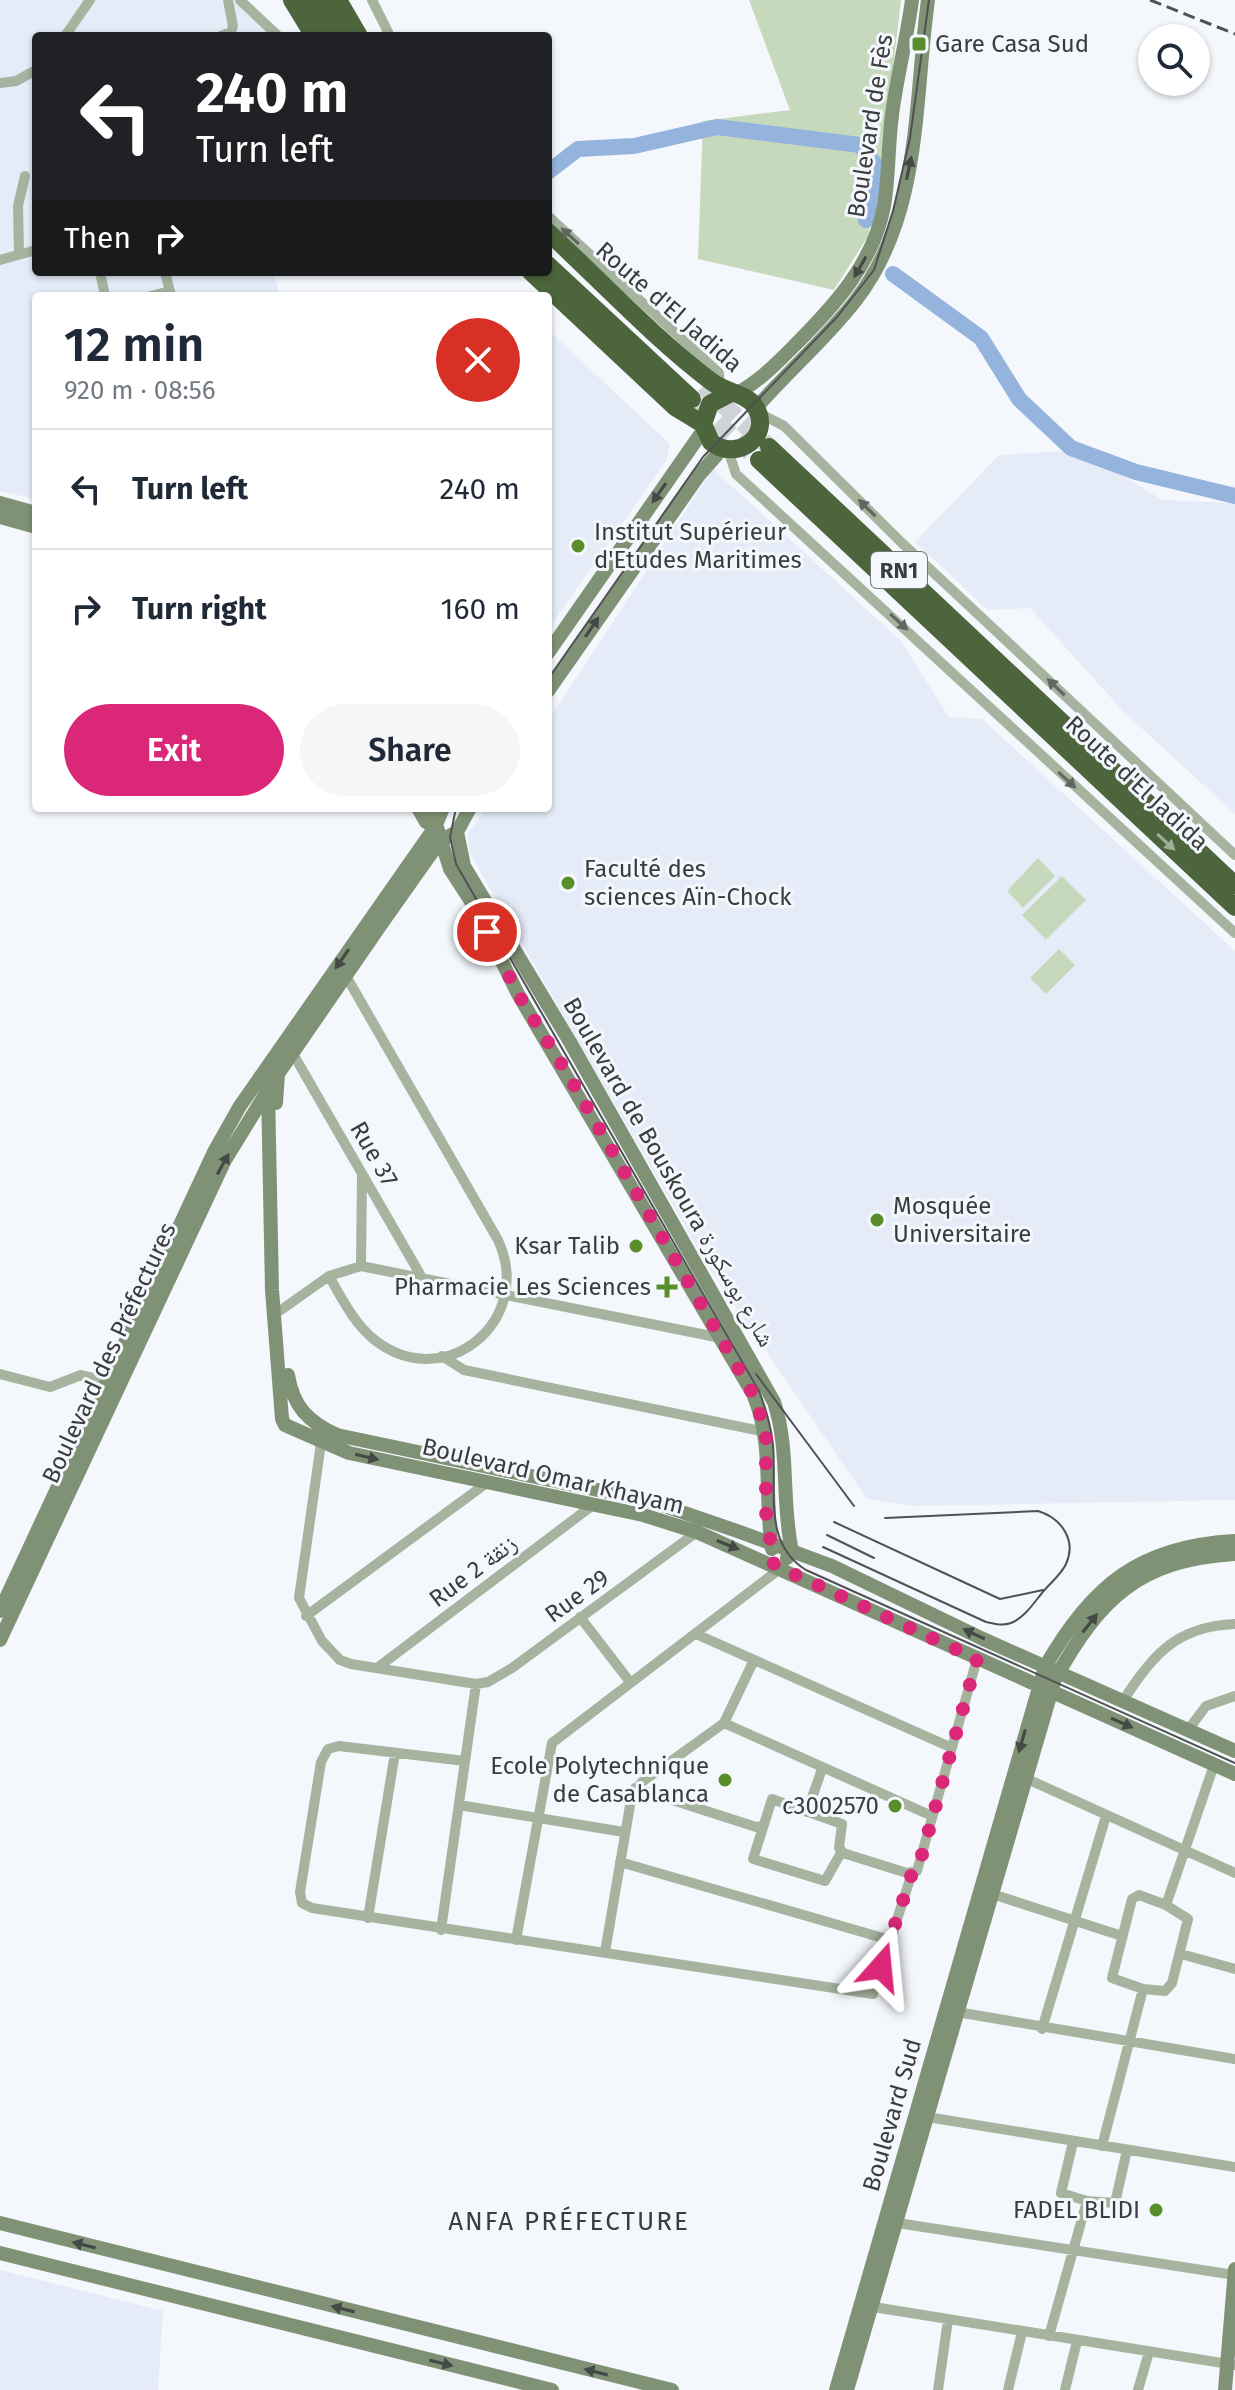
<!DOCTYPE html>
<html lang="en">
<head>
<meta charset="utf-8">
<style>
  body { margin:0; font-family:"Fira Sans","Noto Naskh Arabic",sans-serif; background:#f6f6f7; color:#1f2937; height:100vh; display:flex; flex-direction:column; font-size:30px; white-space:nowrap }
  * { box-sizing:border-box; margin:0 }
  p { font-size:26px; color:#747a83 }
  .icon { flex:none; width:44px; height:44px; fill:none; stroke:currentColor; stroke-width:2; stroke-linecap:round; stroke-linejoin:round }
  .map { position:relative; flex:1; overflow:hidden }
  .details { position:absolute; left:32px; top:292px; width:520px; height:520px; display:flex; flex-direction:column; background:#fff; border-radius:8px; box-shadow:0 2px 6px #0004 }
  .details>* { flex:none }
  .hud { position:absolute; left:32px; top:32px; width:520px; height:244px; border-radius:8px; box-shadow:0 2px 6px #0004; background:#202124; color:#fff; overflow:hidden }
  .controls { position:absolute; left:1138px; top:24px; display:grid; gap:16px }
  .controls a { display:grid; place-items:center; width:72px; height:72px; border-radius:50%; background:#fff; box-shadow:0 2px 6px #0004; font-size:40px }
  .pin { position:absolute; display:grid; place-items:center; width:68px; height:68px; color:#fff; margin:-34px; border:4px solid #fff; border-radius:50%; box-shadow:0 2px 8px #0007 }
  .me { position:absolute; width:88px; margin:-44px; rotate:18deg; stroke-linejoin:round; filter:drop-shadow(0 0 6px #0008) }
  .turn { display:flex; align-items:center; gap:28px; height:168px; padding:0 32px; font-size:36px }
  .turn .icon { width:104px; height:104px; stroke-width:2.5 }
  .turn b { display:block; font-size:56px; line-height:68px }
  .then { display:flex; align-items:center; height:76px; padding:0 32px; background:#0003; gap:16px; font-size:30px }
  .round { display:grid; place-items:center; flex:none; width:84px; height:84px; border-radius:42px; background:#f6f6f7 }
  .overview { display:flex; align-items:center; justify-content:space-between; height:136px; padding:0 32px }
  h1 { font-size:48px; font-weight:600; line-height:60px }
  .action { display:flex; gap:16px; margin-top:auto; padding:16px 32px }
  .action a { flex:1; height:92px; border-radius:48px; background:#db2777; color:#fff; font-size:32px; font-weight:600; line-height:92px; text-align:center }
  .action a+a { background:#f6f6f7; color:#1f2937 }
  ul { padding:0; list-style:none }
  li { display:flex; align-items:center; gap:24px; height:120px; padding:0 32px; border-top:2px solid #e0e1e3 }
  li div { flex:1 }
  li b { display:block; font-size:30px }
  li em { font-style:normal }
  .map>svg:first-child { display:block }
  .built { fill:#e5ecf7 }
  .green { fill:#c7d9bd }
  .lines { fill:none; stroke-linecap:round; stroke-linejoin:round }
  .river { stroke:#94b4dd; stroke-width:16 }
  .highway-tunnel { stroke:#cfd2d6; stroke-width:18; stroke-dasharray:18 9; stroke-linecap:butt }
  .street { stroke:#a6b39f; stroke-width:10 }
  .secondary { stroke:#809275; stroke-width:14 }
  .highway { stroke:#4c653c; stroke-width:18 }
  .tram { stroke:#4f5154; stroke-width:2 }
  .rail { stroke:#4f5154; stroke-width:3; stroke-dasharray:12 6; stroke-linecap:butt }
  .oneway { fill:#444946 }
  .oneway2 { fill:#606660 }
  .oneway3 { fill:#a0ae9c }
  .route { stroke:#db2777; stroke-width:14; stroke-dasharray:0 25.2 }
  .poi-dot { fill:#578e29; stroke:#f4f7fc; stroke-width:3 }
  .labels { text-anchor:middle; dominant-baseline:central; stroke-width:6; stroke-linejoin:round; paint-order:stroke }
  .shield { fill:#f4f7fc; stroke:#727477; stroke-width:2 }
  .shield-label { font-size:22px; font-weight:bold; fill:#3a3c3e }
  .poi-label { font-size:24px; fill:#3a3c3e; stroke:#f4f7fc; text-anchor:end }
  .street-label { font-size:24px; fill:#3a3c3e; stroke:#f4f7fc }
  .neighbourhood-label { font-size:26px; letter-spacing:2px; fill:#3a3c3e; stroke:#f4f7fc }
</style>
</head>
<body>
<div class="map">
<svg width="1235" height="2390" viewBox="0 0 1235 2390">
  <rect width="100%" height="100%" fill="#f4f7fc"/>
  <path class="built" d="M0,0H234L273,36H36V272H273L280,296H36V499L0,491Z
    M548,330L670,444L666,461L548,630Z
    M1063,451L1122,475L1162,500L1235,503V814L1124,712L1030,608L988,610L915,542L999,455Z
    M713,469L901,641L949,717L982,719L1235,951V1500L914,1506L867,1499L711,1271L469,852L468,833L487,808H548V721Z
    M0,2270L163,2311L158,2390H0Z"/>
  <path class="green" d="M749,0H901L882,162L868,236L834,290L698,259L703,121L790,110Z
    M1038,858L1055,876L1023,908L1007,891Z
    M1062,876L1086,900L1046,940L1022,915Z
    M1059,949L1075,965L1046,994L1030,978Z"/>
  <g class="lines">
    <path class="river" d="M548,172L578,149L634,146L717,127L860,145L877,167L866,220
      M893,274L981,338L1019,399L1071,448L1136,472L1235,496"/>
    <path class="highway-tunnel" d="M703,386L767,445
      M697,404L759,460"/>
    <path class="street" d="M240,0L278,36
      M372,0L390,36
      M65,36L90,0
      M221,36L231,32L233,26L228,0
      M0,83L16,81L36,70
      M548,216L719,373L720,388
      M19,254L18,206L25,176
      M0,260L36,250
      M100,272L105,296
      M165,272L171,296
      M151,296L170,291
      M759,413L784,426L903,544L1235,855
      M728,450L736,474L1235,933
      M292,1052L421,1276
      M361,1266L362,1175
      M329,1276C342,1299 355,1325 376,1341C446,1394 535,1320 498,1240L346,976
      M281,1310L329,1276L361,1266L721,1338
      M442,1356L464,1370L766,1432
      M0,1374L50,1387L81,1375L107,1381
      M321,1443L299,1598L322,1641L340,1660L351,1664L476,1684L488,1682L512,1668L697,1532
      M306,1616L488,1482
      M580,1617L630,1682
      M696,1634L950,1747
      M377,1668L593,1505
      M1123,1701C1152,1655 1177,1626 1235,1624
      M724,1723L932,1816
      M1188,1730L1206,1706L1235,1696
      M465,1761L339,1746L328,1749L321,1762L300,1892L302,1903L312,1908L873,1994L912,1873
      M1025,1778L1235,1873
      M635,1788L756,1827L763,1826
      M459,1805L624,1832
      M807,1812L822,1769
      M842,1851L825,1881L753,1859L772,1799L842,1824L839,1848L843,1853L907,1873L917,1871L977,1659
      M620,1862L890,1940
      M989,1893L1122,1936
      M1139,1895L1166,1905L1188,1919L1172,1983L1165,1991L1143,1989L1112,1978L1132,1899Z
      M1166,1905L1214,1765
      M368,1918L395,1753
      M441,1930L476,1684
      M516,1940L552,1743L781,1568
      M605,1952L632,1794L642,1782L724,1723L754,1660
      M1181,1954L1235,1969
      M951,2011L1235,2059
      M1042,2029L1106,1816
      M921,2116L1235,2167
      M1073,2142L1061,2193L1087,2201L1115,2203L1127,2150
      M1102,2146L1143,1989
      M891,2222L1235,2275
      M867,2306L1235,2365
      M1049,2336L1087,2201
      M938,2390L948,2320
      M1008,2390L1022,2332
      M1065,2390L1077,2341
      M1138,2390L1149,2352"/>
    <path class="secondary" d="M735,394C758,383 778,362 796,344C835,305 874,262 884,206C889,177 888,145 892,115C897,76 907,38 912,0
      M756,408C788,371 826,339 856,300C922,215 914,101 928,0
      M0,503L36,513
      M0,517L36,527
      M548,653L704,429
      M548,691L699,475L722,449
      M418,808L426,822L435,827
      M431,808L450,869L476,909L518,994L753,1394C774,1442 764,1498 772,1549
      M457,832L464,866L570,1042L774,1402C790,1450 781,1502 792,1551L787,1558
      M271,1062L278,1074L276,1103
      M260,1077L268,1090L272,1290L282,1419L285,1425L349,1453L643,1515L697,1532L1235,1774
      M288,1375C293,1406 308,1422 337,1435L650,1501L740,1532L832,1566L983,1639L1235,1751
      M0,1611L214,1152L240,1106L435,827L443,808
      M0,1640L225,1160L278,1074L382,923L440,841L457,832L470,808
      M0,2223L672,2390
      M0,2253L552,2390
      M836,2390L1045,1667C1091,1586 1139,1546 1235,1541
      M847,2390L1055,1679C1100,1598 1139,1560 1235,1554
      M1225,2390L1235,2269"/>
    <path class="highway" d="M292,0L314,36
      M307,0L328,36
      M323,0L344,36
      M338,0L359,36
      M548,232C602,282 654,338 712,382C725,392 745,393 754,405C775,435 737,463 711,442L703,424L710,404L729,394
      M548,265L692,399
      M531,272L675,407L703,424
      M769,447L1235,885
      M759,460L1235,907"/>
    <path class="tram" d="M548,679L703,457L837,317L874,270L893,211L910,138L929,0
      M456,808L450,837L456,864L759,1391C766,1409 771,1426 773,1445C777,1489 762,1543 806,1570L1235,1763
      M756,1374L854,1506
      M834,1522L1000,1599L1043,1590
      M827,1535L874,1558
      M823,1547L986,1622C995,1624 1003,1626 1011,1623C1024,1618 1033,1604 1042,1593C1049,1584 1061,1575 1066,1564C1077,1540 1061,1518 1038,1511L885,1518"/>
    <path class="rail" d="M1150,0L1235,34"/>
  </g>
  <defs><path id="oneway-solid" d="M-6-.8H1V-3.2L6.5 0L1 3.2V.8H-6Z" transform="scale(2)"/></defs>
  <g class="oneway">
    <use href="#oneway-solid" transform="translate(909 168) rotate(-78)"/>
    <use href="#oneway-solid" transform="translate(860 267) rotate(120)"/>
    <use href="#oneway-solid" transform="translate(659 493) rotate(125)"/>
    <use href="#oneway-solid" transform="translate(592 627) rotate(-56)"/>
    <use href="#oneway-solid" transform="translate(342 959) rotate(125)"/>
    <use href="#oneway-solid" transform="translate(223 1164) rotate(-61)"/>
    <use href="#oneway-solid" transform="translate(367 1457) rotate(13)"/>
    <use href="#oneway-solid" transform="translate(728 1545) rotate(22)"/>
    <use href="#oneway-solid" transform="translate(1090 1623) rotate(-52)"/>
    <use href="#oneway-solid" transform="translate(974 1634) rotate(-155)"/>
    <use href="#oneway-solid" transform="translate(1122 1723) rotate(24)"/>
    <use href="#oneway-solid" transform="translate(1022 1741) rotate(106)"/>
    <use href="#oneway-solid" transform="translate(84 2245) rotate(-166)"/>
    <use href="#oneway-solid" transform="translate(343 2309) rotate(-166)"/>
    <use href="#oneway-solid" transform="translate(441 2363) rotate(14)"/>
    <use href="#oneway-solid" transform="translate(596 2372) rotate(-166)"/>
  </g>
  <g class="oneway2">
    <use href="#oneway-solid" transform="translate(570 236) rotate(-138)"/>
    <use href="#oneway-solid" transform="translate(867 508) rotate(-135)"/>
    <use href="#oneway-solid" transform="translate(899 622) rotate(43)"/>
    <use href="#oneway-solid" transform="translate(1056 687) rotate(-136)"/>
    <use href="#oneway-solid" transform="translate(1067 780) rotate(43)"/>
  </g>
  <use class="oneway3" href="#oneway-solid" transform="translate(1166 842) rotate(43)"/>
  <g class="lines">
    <path class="route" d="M487,932L518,994L567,1073L753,1394L766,1432V1513L774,1565L977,1659L918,1869L912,1873L881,1967"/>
  </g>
  <g class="poi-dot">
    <rect x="911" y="36" width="16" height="16" rx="4"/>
    <circle cx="578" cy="546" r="8"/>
    <circle cx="568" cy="883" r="8"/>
    <circle cx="877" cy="1220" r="8"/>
    <circle cx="636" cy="1246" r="8"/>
    <path d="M663 1275h8v8h8v8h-8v8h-8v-8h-8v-8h8z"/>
    <circle cx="725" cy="1780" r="8"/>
    <circle cx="895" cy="1806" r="8"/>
    <circle cx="1156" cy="2210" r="8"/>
  </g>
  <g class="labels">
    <rect class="shield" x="871" y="552" width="56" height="36" rx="6"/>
    <g class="shield-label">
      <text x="899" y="570">RN1</text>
    </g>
    <g class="poi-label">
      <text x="935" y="44" text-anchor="start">Gare Casa Sud</text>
      <text x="594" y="532" text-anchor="start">Institut Supérieur<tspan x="594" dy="28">d'Etudes Maritimes</tspan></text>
      <text x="584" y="869" text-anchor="start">Faculté des<tspan x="584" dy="28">sciences Aïn-Chock</tspan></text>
      <text x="893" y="1206" text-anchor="start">Mosquée<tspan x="893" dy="28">Universitaire</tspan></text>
      <text x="620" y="1246">Ksar Talib</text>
      <text x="651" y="1287">Pharmacie Les Sciences</text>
      <text x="709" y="1766">Ecole Polytechnique<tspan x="709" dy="28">de Casablanca</tspan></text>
      <text x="879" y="1806">c3002570</text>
      <text x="1140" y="2210">FADEL BLIDI</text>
    </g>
    <g class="street-label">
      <text transform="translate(870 126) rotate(-81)">Boulevard de Fès</text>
      <text transform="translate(669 307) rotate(41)">Route d'El Jadida</text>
      <text transform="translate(1137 783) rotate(43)">Route d'El Jadida</text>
      <text transform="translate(374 1154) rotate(60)">Rue 37</text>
      <text transform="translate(669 1172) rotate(60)">Boulevard de Bouskoura شارع بوسكورة</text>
      <text transform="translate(109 1353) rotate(-65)">Boulevard des Préfectures</text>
      <text transform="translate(553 1476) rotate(13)">Boulevard Omar Khayam</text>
      <text transform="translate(473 1571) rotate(-37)">Rue 2 زنقة</text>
      <text transform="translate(577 1596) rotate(-36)">Rue 29</text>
      <text transform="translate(892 2115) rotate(-74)">Boulevard Sud</text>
    </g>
    <g class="neighbourhood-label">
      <text x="569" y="2221">ANFA PRÉFECTURE</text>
    </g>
  </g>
</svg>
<div class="controls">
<a><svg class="icon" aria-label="search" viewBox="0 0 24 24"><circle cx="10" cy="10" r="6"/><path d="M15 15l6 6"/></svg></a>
</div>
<div class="pin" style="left:487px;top:932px;background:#d93025"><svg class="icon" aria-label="arrive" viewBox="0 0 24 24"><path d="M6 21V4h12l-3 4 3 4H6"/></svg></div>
<svg class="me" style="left:881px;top:1967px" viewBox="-20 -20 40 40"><path d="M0-17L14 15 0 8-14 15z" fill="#db2777" stroke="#fff" stroke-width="4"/></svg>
<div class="hud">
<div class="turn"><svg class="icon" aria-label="left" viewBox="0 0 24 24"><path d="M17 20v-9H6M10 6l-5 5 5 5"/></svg><div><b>240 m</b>Turn left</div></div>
<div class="then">Then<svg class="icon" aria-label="right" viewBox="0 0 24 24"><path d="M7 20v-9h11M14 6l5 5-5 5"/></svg></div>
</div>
<section class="details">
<div class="overview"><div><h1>12 min</h1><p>920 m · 08:56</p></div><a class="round" style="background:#d93025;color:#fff"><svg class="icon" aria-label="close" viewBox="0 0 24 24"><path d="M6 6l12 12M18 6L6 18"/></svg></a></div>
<ul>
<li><svg class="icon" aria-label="left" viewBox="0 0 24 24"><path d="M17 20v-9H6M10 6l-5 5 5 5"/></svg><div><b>Turn left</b></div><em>240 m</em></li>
<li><svg class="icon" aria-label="right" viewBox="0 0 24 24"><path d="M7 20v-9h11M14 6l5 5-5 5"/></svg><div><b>Turn right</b></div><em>160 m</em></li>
</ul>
<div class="action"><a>Exit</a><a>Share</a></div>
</section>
</div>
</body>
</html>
